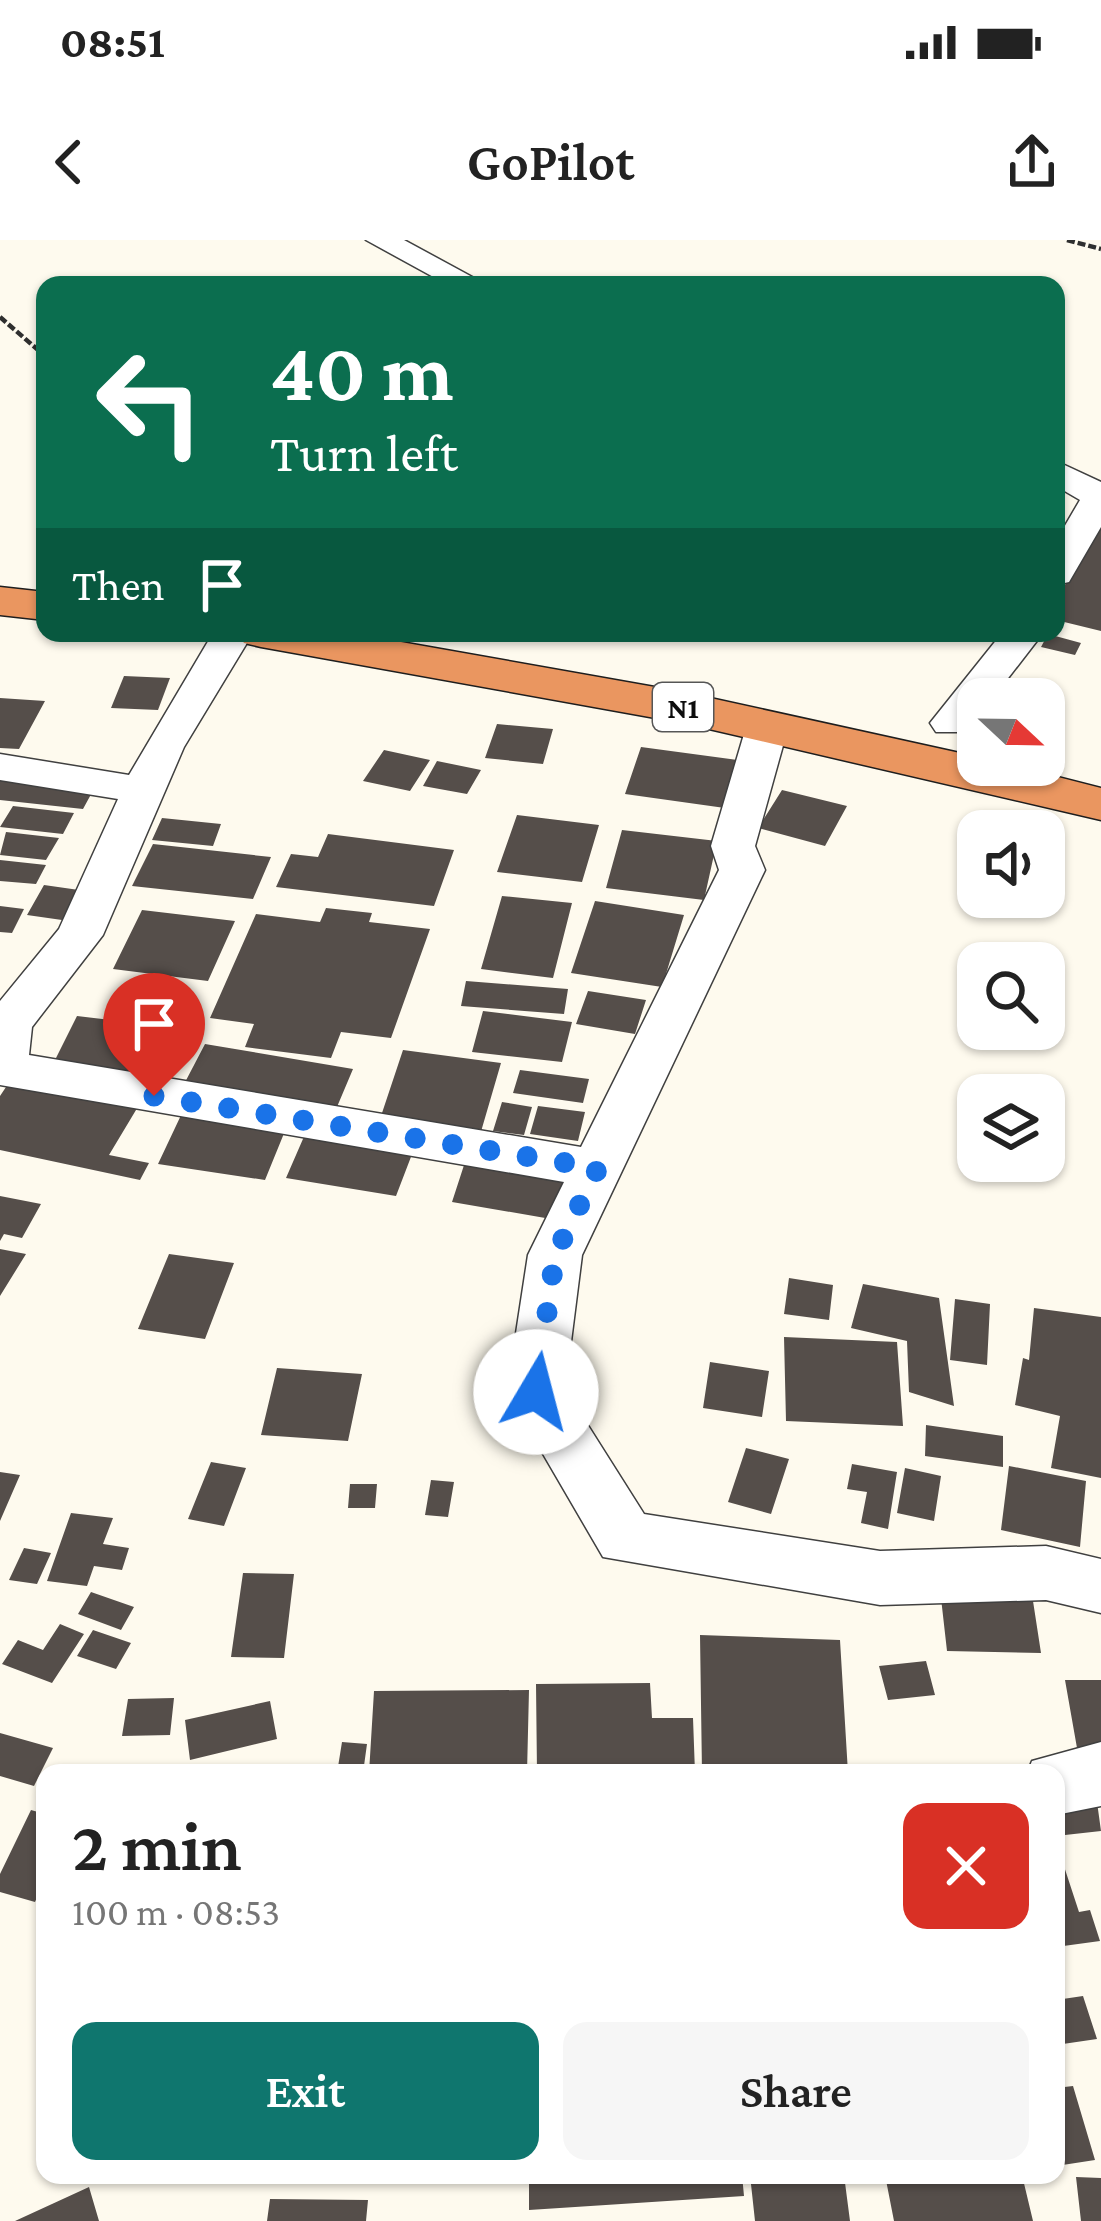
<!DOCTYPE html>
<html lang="en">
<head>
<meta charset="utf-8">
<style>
  body { margin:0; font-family:"Crimson Pro",serif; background:#f6f6f6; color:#222; height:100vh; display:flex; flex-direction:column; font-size:45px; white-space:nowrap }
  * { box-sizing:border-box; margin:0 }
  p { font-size:39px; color:#767676 }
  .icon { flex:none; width:66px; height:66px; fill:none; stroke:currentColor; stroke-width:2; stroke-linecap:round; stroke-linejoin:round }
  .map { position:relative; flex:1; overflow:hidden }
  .details { position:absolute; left:36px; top:1524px; width:1029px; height:420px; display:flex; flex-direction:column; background:#fff; border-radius:24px; box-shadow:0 3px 9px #0004 }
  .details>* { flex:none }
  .hud { position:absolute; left:36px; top:36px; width:1029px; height:366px; border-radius:24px; box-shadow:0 3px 9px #0004; background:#0b6e4f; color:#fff; overflow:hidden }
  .needle { width:78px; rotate:112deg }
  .buttons { position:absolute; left:957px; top:438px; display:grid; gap:24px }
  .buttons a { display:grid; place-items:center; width:108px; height:108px; border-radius:24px; background:#fff; box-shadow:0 3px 9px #0004; font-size:60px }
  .pin { position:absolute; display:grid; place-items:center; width:102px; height:102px; color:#fff; margin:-123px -51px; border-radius:50% 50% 50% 0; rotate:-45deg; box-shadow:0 0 12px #0007 }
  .pin .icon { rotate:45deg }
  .me { position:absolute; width:132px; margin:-66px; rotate:8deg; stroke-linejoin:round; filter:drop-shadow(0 0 9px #0008) }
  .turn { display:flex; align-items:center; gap:42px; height:252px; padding:0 36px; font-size:54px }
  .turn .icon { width:156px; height:156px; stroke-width:2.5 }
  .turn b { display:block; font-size:84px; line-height:102px }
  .then { display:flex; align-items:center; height:114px; padding:0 36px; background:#0003; gap:24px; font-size:45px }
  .round { display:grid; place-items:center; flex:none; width:126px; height:126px; border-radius:24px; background:#f6f6f6 }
  .summary { display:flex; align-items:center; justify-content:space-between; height:204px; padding:0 36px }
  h1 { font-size:72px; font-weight:600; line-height:90px }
  .button { display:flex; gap:24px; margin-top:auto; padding:24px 36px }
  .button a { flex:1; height:138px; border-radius:24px; background:#0f766e; color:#fff; font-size:48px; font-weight:600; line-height:138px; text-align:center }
  .button a+a { background:#f6f6f6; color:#222 }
  .status { display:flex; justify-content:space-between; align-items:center; height:84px; padding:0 60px; background:#fff; direction:ltr }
  .status svg { height:33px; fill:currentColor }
  header { display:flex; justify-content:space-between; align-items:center; height:156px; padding:0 36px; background:#fff; font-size:54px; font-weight:600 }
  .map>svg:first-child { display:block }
  .building { fill:#554e4a }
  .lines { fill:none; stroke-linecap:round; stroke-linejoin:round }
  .street-casing { stroke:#404040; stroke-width:3 }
  .highway-casing { stroke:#1e1e1e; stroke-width:3 }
  .path { stroke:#2f2f2f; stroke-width:4.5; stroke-dasharray:8 3; stroke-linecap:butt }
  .street { fill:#fff; fill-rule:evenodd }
  .highway { fill:#ea9660; fill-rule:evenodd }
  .route { stroke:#1a73e8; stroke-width:21; stroke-dasharray:0 37.8 }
  .labels { text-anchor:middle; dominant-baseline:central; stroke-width:12; stroke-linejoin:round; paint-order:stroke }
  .shield { fill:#fff; stroke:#565656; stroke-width:3 }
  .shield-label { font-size:30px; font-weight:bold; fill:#0d0d0d }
</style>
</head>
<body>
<div class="status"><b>08:51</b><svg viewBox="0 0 49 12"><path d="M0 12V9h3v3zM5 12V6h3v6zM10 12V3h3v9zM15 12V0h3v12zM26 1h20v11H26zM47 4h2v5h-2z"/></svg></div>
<header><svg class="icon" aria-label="back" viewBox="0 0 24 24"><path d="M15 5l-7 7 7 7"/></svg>GoPilot<svg class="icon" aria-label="share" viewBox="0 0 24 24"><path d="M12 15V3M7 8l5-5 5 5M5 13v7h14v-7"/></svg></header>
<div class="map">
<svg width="1101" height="1981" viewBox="0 0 1101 1981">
  <rect width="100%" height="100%" fill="#fefaee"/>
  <path class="building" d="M1101,285V391L1056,380V360Z
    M1048,394L1081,403L1075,415L1041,407Z
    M124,436L170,438L158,470L111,468Z
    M0,458L45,461L19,509L0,508Z
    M497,484L553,489L543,524L485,518Z
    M641,507L745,521L732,569L625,554Z
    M384,510L430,520L410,551L363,541Z
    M437,521L481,530L467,554L423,546Z
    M0,539L95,547L83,569L0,560Z
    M782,550L847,566L825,606L758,588Z
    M13,566L74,573L63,594L0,587Z
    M517,575L599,585L582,642L497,632Z
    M162,578L221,584L213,606L152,600Z
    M622,590L717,601L704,660L606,648Z
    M6,592L59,598L46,620L0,615Z
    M328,594L454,610L434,666L276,647L291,614L318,617Z
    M153,604L271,617L253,659L132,646Z
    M0,620L46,625L36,644L0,641Z
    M44,645L93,652L76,682L27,675Z
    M502,656L572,663L553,738L481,729Z
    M595,661L684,675L662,747L571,733Z
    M0,666L24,669L12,693L0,692Z
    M326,668L372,673L369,682L430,689L391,798L341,792L331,818L245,807L254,784L210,778L256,674L320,682Z
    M142,670L235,681L208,741L113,729Z
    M466,741L568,749L564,774L461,766Z
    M588,751L646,760L635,794L576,784Z
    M483,771L572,782L562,822L472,812Z
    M77,776L178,788L157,835L54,822Z
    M205,804L353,829L334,874L182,848Z
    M403,810L501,823L480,895L379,882Z
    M520,830L589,839L583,863L513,853Z
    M12,838L139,865L109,915L149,923L140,940L0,910V856Z
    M502,862L532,867L524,895L493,891Z
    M538,866L585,872L578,901L530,894Z
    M183,871L287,886L265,940L158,924Z
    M306,892L414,909L396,956L286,938Z
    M466,919L565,935L551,979L452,962Z
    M0,956L41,964L22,998L4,994L0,1001Z
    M0,1009L26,1014L0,1056Z
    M169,1014L234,1023L205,1099L138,1089Z
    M789,1038L833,1045L829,1080L784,1074Z
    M863,1044L939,1058L954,1166L909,1152L907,1101L851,1088Z
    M955,1059L990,1064L987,1125L950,1120Z
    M1034,1068L1101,1077V1238L1051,1228L1060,1176L1015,1165L1023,1118L1029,1120Z
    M784,1097L897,1102L903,1186L786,1181Z
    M710,1122L769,1131L762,1177L703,1168Z
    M277,1128L362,1134L348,1201L261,1195Z
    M926,1185L1003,1196V1227L925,1216Z
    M746,1208L789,1219L771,1274L728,1262Z
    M211,1222L246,1228L224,1286L188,1279Z
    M852,1224L897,1232L888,1289L861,1283L867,1252L847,1249Z
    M1009,1226L1086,1241L1080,1307L1001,1290Z
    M905,1228L941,1236L934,1281L897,1273Z
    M0,1232L20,1235L0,1281Z
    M431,1240L454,1242L448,1277L425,1275Z
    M350,1244H377L375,1268H348Z
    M71,1273L113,1278L103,1304L129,1308L122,1330L94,1326L87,1346L47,1341Z
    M24,1308L51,1313L37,1344L9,1340Z
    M243,1333L294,1334L284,1418L231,1417Z
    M91,1352L134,1367L121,1390L78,1374Z
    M941,1358L1033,1361L1041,1413L947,1411Z
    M60,1384L84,1394L52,1443L2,1424L18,1400L43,1410Z
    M93,1390L131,1403L116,1429L77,1416Z
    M700,1395L840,1400L848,1533H702Z
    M926,1421L935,1455L888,1460L879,1426Z
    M1065,1440H1101V1508H1077Z
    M650,1443L652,1478H693L695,1533H537L536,1444Z
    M529,1450L527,1533H369L374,1451Z
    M174,1458L170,1495L122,1496L128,1459Z
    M270,1461L277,1499L190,1520L185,1480Z
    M0,1493L53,1508L34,1546L0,1536Z
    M342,1502L367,1504L363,1533H337Z
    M1097,1562L1101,1591L1056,1596V1568Z
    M31,1570L45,1574V1639L35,1662L0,1652V1634Z
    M1057,1605L1079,1672L1090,1670L1100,1701L1056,1707Z
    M1083,1756L1097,1799L1056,1805V1760Z
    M1073,1846L1095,1920L1056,1926V1848Z
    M331,1935H406L405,1942L331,1939Z
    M529,1935H742L744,1956L529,1970Z
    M750,1935H844L850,1981H755Z
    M885,1935H1022L1033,1981H894Z
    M1076,1937L1101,1938V1981H1081Z
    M89,1947L99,1981H15Z
    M270,1959L368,1960L366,1981H267Z"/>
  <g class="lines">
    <g class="street-casing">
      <path id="street" d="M366,0H404L487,45H448Z
        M1056,221L1101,242V287L1069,342L1056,345V301L1080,260L1056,246Z
        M213,393H253L184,507L103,695L32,787L29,815L581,907L719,630L711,606L747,484L753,475H783L789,484L755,606L765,630L582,1015L565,1149L644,1274L880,1311L1046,1306L1101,1319V1373L1046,1360L880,1365L603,1317L507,1152L528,1015L564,942L0,845V761L59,689L118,559L0,540V514L129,535Z
        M1002,393H1043L992,459H978V476L966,492H936L930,483Z
        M1101,1502V1566L1056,1575V1533H1027L1032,1521Z"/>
    </g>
    <g class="highway-casing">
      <path id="highway" d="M0,347L45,352V380L0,375Z
        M237,393L367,396L683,452L978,517V525H1011L1101,548V580L683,483L261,407L244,403Z"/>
    </g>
    <path class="path" d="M1067,0L1101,9
      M0,77L45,116"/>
    <use href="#street" class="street"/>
    <use href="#highway" class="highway"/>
  </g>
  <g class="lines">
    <path class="route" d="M154,856L598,928L555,1015L536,1152"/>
  </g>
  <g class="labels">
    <rect class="shield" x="653" y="443" width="60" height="48" rx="9"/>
    <g class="shield-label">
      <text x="683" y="467">N1</text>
    </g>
  </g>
</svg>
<div class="buttons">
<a><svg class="needle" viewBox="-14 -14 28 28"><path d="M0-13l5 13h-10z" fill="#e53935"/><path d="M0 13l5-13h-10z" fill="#767676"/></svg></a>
<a><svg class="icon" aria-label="sound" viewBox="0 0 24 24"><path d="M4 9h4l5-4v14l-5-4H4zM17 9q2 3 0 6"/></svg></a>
<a><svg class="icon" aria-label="search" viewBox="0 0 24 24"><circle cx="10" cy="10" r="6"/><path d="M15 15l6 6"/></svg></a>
<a><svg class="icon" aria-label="layers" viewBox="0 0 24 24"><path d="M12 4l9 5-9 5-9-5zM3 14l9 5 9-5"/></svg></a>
</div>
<div class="pin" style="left:154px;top:856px;background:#d93025"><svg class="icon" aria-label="arrive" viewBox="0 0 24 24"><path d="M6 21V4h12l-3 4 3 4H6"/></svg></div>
<svg class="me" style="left:536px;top:1152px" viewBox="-20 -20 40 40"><circle r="19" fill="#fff"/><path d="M0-13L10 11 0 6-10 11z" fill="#1a73e8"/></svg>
<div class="hud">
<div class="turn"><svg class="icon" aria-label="left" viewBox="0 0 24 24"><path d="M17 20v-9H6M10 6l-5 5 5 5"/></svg><div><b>40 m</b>Turn left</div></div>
<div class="then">Then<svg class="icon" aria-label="arrive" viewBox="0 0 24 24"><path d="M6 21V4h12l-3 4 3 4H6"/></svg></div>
</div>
<section class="details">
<div class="summary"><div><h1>2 min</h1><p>100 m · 08:53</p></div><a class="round" style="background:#d93025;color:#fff"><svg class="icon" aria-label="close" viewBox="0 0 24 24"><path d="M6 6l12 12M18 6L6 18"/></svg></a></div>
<div class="button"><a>Exit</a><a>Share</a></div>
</section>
</div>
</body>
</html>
